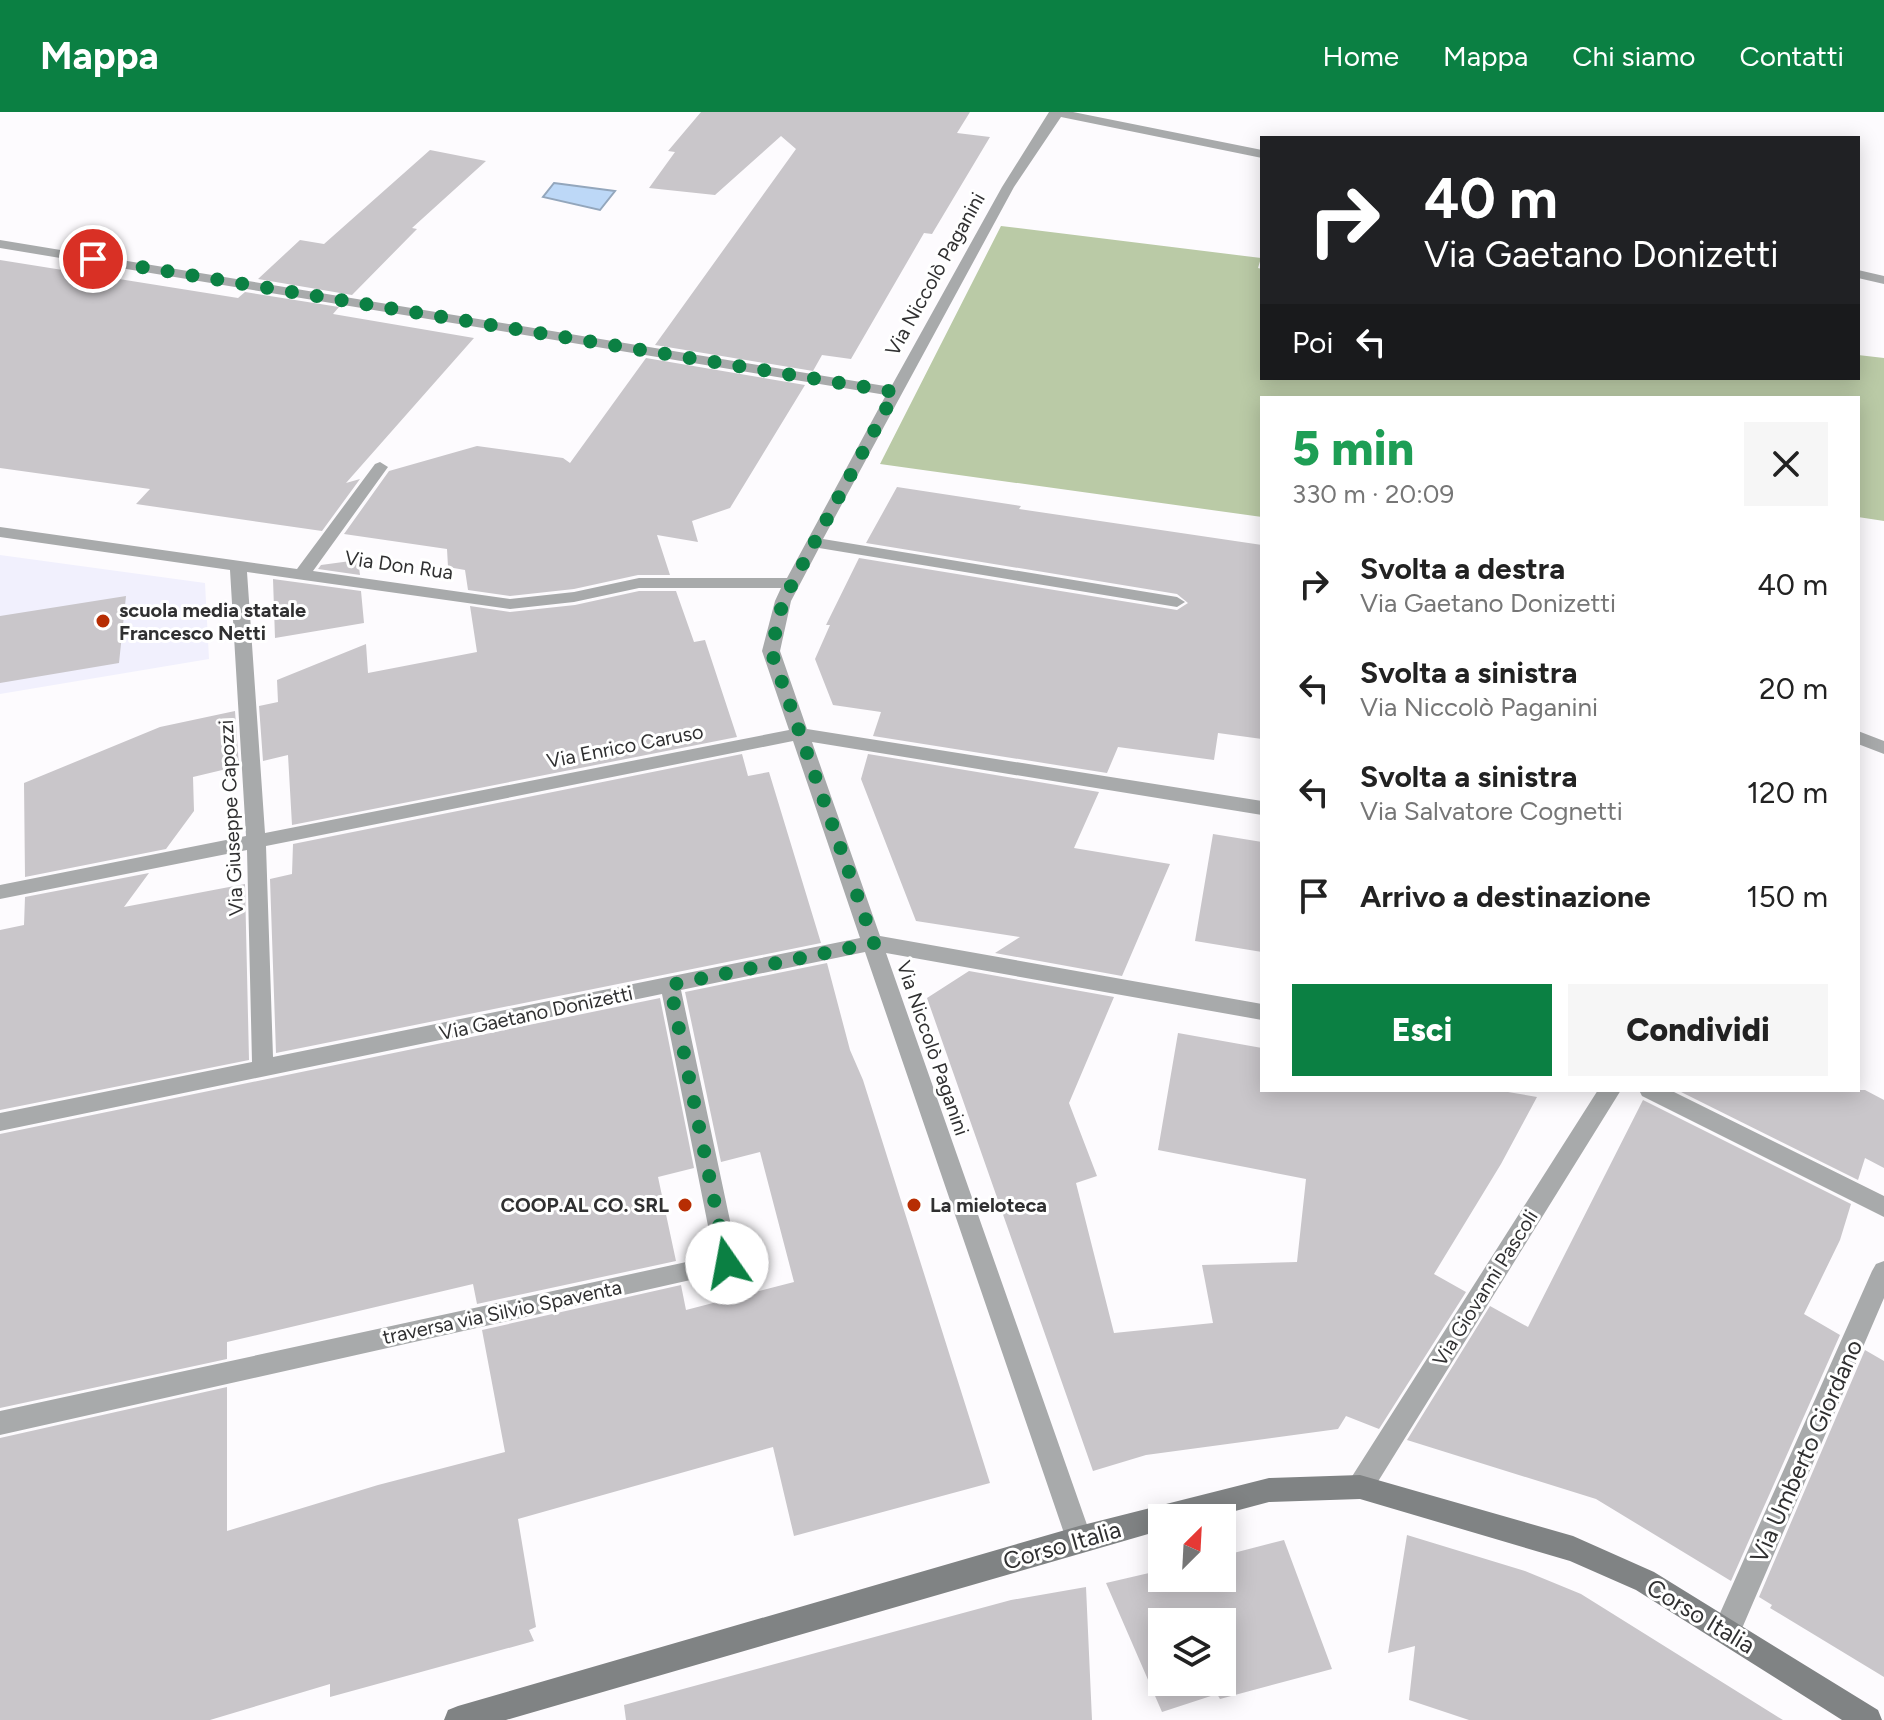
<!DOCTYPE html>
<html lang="it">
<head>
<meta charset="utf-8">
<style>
  body { margin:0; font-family:Figtree,sans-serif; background:#f6f6f6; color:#222; height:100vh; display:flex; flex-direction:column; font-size:30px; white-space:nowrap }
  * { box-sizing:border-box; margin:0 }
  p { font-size:26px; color:#767676 }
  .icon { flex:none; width:44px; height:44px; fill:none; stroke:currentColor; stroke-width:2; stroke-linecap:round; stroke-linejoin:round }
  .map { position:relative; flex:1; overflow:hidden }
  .sheet { position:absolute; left:1260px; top:284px; width:600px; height:696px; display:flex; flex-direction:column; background:#fff; border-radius:0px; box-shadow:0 4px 20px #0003 }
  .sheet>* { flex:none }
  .guide { position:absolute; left:1260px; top:24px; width:600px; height:244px; border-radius:0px; box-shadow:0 4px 20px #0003; background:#202124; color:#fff; overflow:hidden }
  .needle { width:52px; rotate:24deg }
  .fabs { position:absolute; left:1148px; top:1392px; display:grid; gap:16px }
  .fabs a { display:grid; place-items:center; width:88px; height:88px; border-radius:0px; background:#fff; box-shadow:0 4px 20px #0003; font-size:40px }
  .pin { position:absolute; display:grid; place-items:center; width:68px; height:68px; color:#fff; margin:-34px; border:4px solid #fff; border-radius:50%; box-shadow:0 2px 8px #0007 }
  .me { position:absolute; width:88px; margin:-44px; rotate:348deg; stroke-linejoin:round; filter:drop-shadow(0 0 6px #0008) }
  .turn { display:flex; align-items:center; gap:28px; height:168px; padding:0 32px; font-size:36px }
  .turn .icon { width:104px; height:104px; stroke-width:2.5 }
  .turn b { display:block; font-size:56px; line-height:68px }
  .then { display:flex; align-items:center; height:76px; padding:0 32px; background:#0003; gap:16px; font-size:30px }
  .round { display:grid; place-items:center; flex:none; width:84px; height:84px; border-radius:0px; background:#f6f6f6 }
  .overview { display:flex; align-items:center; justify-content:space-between; height:136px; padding:0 32px }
  h1 { font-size:48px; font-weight:800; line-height:60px; color:#1e9e55 }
  .action { display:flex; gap:16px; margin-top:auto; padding:16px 32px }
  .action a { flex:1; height:92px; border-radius:0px; background:#0b8043; color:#fff; font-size:32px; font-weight:800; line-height:92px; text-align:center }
  .action a+a { background:#f6f6f6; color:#222 }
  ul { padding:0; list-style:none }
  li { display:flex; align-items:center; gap:24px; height:104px; padding:0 32px }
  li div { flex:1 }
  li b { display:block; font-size:30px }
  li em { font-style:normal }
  header { display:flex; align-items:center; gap:48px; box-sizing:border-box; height:112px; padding:0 40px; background:#0b8043; color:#fff }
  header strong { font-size:38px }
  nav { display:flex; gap:44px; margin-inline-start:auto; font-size:28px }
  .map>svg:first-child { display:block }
  .education { fill:#f1f0fd }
  .forest { fill:#bacaa6 }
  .water { fill:#bdd8f7; stroke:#93a6bc; stroke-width:2 }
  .building { fill:#c9c6ca; fill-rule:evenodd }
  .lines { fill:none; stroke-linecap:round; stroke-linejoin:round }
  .minor { fill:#a8aaab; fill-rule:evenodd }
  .secondary { fill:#808384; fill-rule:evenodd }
  .route { stroke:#0b8043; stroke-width:14; stroke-dasharray:0 25.2 }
  .poi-dot { fill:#b72d03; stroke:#fff; stroke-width:3 }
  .labels { text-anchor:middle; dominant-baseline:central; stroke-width:6; stroke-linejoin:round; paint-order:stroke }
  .street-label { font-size:20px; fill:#303031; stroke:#fff }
  .poi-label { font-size:20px; font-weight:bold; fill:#303031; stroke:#fff; text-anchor:start }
  .near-street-label { font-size:24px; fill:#303031; stroke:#fff }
</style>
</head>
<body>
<header>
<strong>Mappa</strong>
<nav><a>Home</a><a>Mappa</a><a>Chi siamo</a><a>Contatti</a></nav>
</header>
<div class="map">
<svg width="1884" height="1608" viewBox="0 0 1884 1608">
  <rect width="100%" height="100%" fill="#fdfbfe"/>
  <path class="education" d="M0,443L205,471L209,547L0,582Z"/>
  <path class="forest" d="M1001,114L1261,146L1258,156L1262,157V266H1858V243L1884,246V409L1858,405V286H1262V405L880,352Z"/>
  <path class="water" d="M554,71L615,79L600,98L543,85Z"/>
  <path class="building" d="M701,0H970L957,21L990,25L932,122L924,121L851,247L822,243L813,259L655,233L796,37L781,24L715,83L649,76L675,40L668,39Z
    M430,38L486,49L412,116L417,117L352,183L258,167L300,128L324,132Z
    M0,148L238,186L245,180L339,195L333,202L474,226L346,371L360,367L322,419L136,392L150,377L0,356Z
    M646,246L805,273L730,396L692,409L698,430L657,423L670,463H638L574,477L510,484L468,478L465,458L448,455L447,437L344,422L389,359L477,334L563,346L570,351Z
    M897,375L1021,394L1019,397L1262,433V627L1218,621L1214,648L1118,635L1107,661L873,624L881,600L833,593L815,547L830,513H826L859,446L1177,498L1188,491L1177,482L866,431Z
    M358,448L360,463L318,457L321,453Z
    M273,467L361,479L364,511L275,526Z
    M639,479H676L694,530L705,528L737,625L292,713L288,643L263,649L259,594L278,590L277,568L366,532L368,561L477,540L470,494L510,500L575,493Z
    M126,484L119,551L0,571V504Z
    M235,599L239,654L193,665L194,699L166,737L25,765L24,671L160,615Z
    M742,642L748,664L769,660L821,831L276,941L270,767L292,762L293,732Z
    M868,642L1099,680L1074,736L1170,752L1122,864L995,841L1020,825L916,809L861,667Z
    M1213,722L1262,730V840L1195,829Z
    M149,761L124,795L245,772L249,948L0,998V818L24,813L25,785Z
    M827,851L850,938L863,968L990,1371L794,1424L773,1335L518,1407L536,1515L529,1518L534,1529L330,1585V1572L210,1608H0V1326L227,1275V1419L378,1373L505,1340L482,1218L681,1173L686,1198L794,1170L760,1040L721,1050L685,880Z
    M969,859L1114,885L1069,991L1097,1064L1076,1071L1114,1221L1213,1211L1202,1153L1297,1150L1306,1067L1158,1038L1178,921L1262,936V978H1496L1537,985L1501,1052L1434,1162L1466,1180L1379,1317L1346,1304L1338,1317L1146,1343L1093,1359L927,886Z
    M660,886L694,1056L658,1065L676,1149L477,1192L473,1172L227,1230V1247L0,1296V1022Z
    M1677,978H1865L1884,988V1056L1865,1046L1858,1068Z
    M1643,988L1851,1092L1840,1128L1804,1202L1840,1223L1731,1469L1596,1387L1407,1328L1490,1194L1528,1215Z
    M1865,1238L1884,1249V1565L1770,1496L1772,1493L1759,1485Z
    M1407,1423L1525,1459L1581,1482L1783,1608H1469L1409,1588L1415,1534L1388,1541Z
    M1284,1428L1332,1557L1220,1587L1217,1582L1162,1600L1106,1471L1162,1458V1466H1222V1444ZM1162,1510H1222V1570H1162Z
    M1086,1475L1092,1608H626L624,1593L1011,1488Z"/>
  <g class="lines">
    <path class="minor" d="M1049,0H1073L1262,38V46L1061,5L1014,75L823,427L1177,485L1185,490L1177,495L819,436L791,489L780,539L807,617L1262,689V703L812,630L880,824L1262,892V908L886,841L1092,1427L1088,1436L1079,1440L1070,1436L1066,1427L865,840L681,878L739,1151L735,1158L0,1323V1299L714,1144L662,882L0,1019V1001L252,950L247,738L0,787V773L246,724L230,458L0,425V415L297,457L375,352L380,350L388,355L313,459L510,487L574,480L639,466H787L886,283L0,136V128L891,275L1002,75ZM247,460L510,497L574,490L639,476H781L775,489L762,539L789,618L265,721ZM793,629L860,826L273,945L266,734Z
      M1858,158L1884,164V172L1858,166Z
      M1858,619L1884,629V642L1858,632Z
      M1598,978H1621L1369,1384L1360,1387L1351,1384L1347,1375L1351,1366Z
      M1639,978H1670L1884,1084V1105L1642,984Z
      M1884,1149V1186L1737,1528L1727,1532L1717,1528L1713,1518L1717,1508L1872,1159L1876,1152Z"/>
    <path class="secondary" d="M1360,1363L1573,1424L1654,1460L1878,1598L1882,1608H1842L1636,1478L1570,1449L1360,1387L1269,1390L1209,1406H1162V1418L506,1608H444L448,1598L458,1594L1079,1414L1269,1366Z"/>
  </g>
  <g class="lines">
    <path class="route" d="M93,147L895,280L783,489L771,539L874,831L670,873L727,1151"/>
  </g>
  <g class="poi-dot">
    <circle cx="103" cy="509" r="8"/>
    <circle cx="685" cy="1093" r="8"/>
    <circle cx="914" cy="1093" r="8"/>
  </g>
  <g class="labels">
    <g class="street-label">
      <text transform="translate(935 162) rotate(-61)">Via Niccolò Paganini</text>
      <text transform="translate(399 453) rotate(8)">Via Don Rua</text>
      <text transform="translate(625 634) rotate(-11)">Via Enrico Caruso</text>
      <text transform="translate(231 706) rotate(-93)">Via Giuseppe Capozzi</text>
      <text transform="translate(536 901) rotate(-12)">Via Gaetano Donizetti</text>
      <text transform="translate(933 936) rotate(71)">Via Niccolò Paganini</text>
      <text transform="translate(1485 1176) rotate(-58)">Via Giovanni Pascoli</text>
      <text transform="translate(502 1200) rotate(-12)">traversa via Silvio Spaventa</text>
    </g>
    <g class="poi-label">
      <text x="119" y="498">scuola media statale<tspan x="119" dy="23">Francesco Netti</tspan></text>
      <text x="669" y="1093" text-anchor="end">COOP.AL CO. SRL</text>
      <text x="930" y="1093">La mieloteca</text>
    </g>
    <g class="near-street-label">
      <text transform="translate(1806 1339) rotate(-66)">Via Umberto Giordano</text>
      <text transform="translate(1062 1433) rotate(-16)">Corso Italia</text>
      <text transform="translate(1701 1504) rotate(31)">Corso Italia</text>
    </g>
  </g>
</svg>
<div class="fabs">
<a><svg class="needle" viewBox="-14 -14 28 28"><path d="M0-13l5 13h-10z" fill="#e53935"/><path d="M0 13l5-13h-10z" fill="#767676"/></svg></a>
<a><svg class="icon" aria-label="layers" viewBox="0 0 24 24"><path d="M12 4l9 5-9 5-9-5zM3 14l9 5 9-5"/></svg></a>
</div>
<div class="pin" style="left:93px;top:147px;background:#d93025"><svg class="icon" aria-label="arrive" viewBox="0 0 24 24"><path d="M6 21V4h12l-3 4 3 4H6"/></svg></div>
<svg class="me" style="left:727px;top:1151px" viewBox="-20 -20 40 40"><circle r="19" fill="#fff"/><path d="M0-13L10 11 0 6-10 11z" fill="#0b8043"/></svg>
<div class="guide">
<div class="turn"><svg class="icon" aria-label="right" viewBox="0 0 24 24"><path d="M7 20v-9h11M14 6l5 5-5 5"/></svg><div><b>40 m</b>Via Gaetano Donizetti</div></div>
<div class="then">Poi<svg class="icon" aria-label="left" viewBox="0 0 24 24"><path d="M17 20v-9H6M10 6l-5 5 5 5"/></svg></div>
</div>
<section class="sheet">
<div class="overview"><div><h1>5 min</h1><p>330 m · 20:09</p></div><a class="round"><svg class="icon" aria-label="close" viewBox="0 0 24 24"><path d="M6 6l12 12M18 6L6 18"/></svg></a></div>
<ul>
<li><svg class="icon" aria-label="right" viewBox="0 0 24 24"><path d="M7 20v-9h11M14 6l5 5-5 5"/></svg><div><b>Svolta a destra</b><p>Via Gaetano Donizetti</p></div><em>40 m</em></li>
<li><svg class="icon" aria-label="left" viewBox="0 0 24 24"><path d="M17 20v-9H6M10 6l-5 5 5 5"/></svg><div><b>Svolta a sinistra</b><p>Via Niccolò Paganini</p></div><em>20 m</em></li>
<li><svg class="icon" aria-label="left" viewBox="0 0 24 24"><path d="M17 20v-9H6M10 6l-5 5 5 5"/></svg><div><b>Svolta a sinistra</b><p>Via Salvatore Cognetti</p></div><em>120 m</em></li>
<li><svg class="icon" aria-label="arrive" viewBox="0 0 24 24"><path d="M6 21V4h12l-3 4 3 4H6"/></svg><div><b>Arrivo a destinazione</b></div><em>150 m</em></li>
</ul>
<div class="action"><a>Esci</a><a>Condividi</a></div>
</section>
</div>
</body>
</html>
